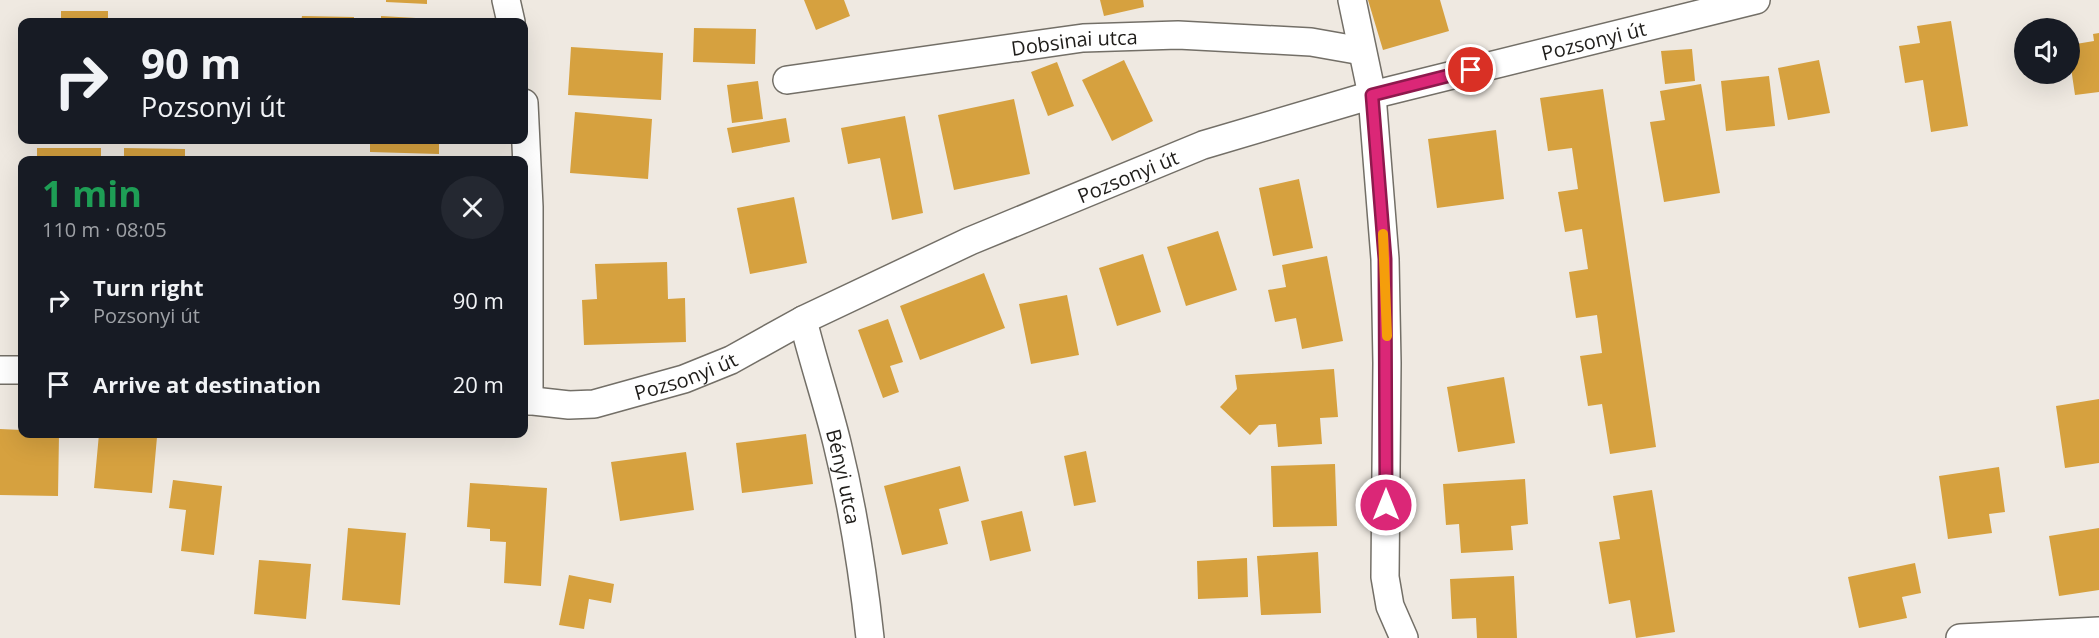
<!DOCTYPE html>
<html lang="en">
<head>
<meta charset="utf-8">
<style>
  body { margin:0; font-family:"Open Sans",sans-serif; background:#242831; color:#f1f3f6; height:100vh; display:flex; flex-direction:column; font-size:22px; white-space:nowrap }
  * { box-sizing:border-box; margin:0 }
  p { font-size:20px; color:#9ea1a6 }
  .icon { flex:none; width:33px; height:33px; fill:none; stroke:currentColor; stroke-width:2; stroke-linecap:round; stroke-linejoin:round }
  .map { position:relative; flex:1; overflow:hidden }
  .side { position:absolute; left:18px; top:156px; width:510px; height:282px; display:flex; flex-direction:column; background:#171b24; border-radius:12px; box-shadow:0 6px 24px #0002 }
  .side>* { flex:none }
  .guide { position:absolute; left:18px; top:18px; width:510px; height:126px; border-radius:12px; box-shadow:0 6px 24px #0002; background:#171b24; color:#f1f3f6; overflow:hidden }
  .fabs { position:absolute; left:2014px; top:18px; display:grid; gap:12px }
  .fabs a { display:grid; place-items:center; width:66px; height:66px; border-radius:50%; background:#171b24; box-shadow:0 6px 24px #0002; font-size:30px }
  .pin { position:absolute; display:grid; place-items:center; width:51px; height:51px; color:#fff; margin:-26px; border:3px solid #fff; border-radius:50%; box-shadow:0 2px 6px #0007 }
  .me { position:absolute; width:66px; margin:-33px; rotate:0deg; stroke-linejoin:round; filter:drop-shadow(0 0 4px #0008) }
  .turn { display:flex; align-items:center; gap:21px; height:126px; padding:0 24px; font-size:27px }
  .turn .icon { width:78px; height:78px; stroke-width:2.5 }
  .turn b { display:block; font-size:42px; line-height:51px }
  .round { display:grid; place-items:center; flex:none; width:63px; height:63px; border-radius:32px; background:#242831 }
  .overview { display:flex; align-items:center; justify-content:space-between; height:102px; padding:0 24px }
  h1 { font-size:36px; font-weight:700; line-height:45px; color:#1e9e55 }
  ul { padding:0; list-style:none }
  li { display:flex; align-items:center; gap:18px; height:84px; padding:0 24px }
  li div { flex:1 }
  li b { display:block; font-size:22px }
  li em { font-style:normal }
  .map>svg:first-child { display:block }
  .building { fill:#d6a13f }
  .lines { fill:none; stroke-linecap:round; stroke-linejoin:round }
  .minor-casing { stroke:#736f67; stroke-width:30 }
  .minor { stroke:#fff; stroke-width:27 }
  .route-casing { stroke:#8e194d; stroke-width:15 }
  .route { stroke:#db2777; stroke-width:10 }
  .slow { stroke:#f59e0b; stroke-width:10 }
  .labels { text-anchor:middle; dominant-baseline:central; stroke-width:5; stroke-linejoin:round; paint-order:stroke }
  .street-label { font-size:20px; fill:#1f1d1a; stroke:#fcf7ee }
</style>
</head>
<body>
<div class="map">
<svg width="2099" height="638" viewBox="0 0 2099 638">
  <rect width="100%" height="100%" fill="#efe9e1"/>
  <path class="building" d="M386,0H427V4L386,2Z
    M804,0H844L850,16L816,30Z
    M1100,0H1143L1144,7L1104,16Z
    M1368,0H1440L1449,31L1383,50Z
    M61,11H108V22H61Z
    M302,16L354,17V22H301Z
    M381,16L451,20V22H381Z
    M1951,21L1968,126L1931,132L1923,80L1905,83L1899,46L1920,43L1917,26Z
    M694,28L756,29L755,64L693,62Z
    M2099,33V92L2075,95L2070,61V45L2094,41L2093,34Z
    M571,47L663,53L661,100L568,95Z
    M1692,49L1695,81L1665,84L1661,51Z
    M1124,60L1153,121L1112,141L1082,80Z
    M1819,60L1830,113L1788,120L1778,68Z
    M1057,62L1074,106L1048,116L1031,72Z
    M1769,76L1775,126L1726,131L1721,81Z
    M758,81L763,119L732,123L727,85Z
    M1701,84L1720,193L1664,202L1650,122L1665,120L1660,91Z
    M1603,89L1656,447L1610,454L1602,404L1588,406L1580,356L1602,353L1597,315L1576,318L1569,272L1588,269L1582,229L1565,232L1558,192L1578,189L1572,148L1548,151L1540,98Z
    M1014,99L1030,174L954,190L938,115Z
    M575,112L652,119L648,179L570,173Z
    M905,116L923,213L892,220L880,158L848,164L841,128Z
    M786,118L790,142L732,153L727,128Z
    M1496,130L1504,199L1437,208L1428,139Z
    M370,140H439V154L370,152Z
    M37,148H101V160H37Z
    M124,148L185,149V160H124Z
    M1299,179L1313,248L1273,256L1259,188Z
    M794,197L807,263L750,274L737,208Z
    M1218,231L1237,290L1186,306L1167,247Z
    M1143,254L1161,312L1117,326L1099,268Z
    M1327,256L1343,341L1302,349L1296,318L1275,322L1268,290L1286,287L1282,265Z
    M667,262L668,299L685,298L686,342L584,345L582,300L597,299L595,264Z
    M984,273L1005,328L920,360L900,306Z
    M1067,295L1079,355L1031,364L1019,304Z
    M888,319L903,362L890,366L899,392L883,398L858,330Z
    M1334,369L1338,417L1320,418L1322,444L1278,447L1276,424L1259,425L1250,435L1220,407L1237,389L1235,375Z
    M1504,377L1515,443L1458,452L1447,387Z
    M2099,399V463L2065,468L2056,406Z
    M0,429L22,430V434H59L58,496L0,495Z
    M99,434L157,437L152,493L94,488Z
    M806,434L813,484L742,493L736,443Z
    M1086,451L1096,502L1074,506L1064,456Z
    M686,452L694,510L620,521L611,462Z
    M1335,464L1337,526L1273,527L1271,466Z
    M960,466L969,501L939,509L948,544L902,555L884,486Z
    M1999,467L2005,512L1989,514L1992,533L1948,539L1939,476Z
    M1525,479L1528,524L1511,526L1513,550L1461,553L1459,524L1446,525L1443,484Z
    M173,480L222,486L214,555L181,551L186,510L169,508Z
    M470,483L547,488L541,586L504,583L506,542L490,541V529L467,527Z
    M1652,490L1675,632L1636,638L1630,600L1609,604L1599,542L1620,539L1613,496Z
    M1022,511L1031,551L990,561L981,521Z
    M348,528L406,533L400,605L342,600Z
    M2099,528V590L2059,596L2049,536Z
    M1318,552L1321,613L1261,615L1257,556Z
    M1247,558L1248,597L1198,599L1197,561Z
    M259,560L311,564L306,619L254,614Z
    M1915,563L1921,593L1902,597L1907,618L1859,628L1848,577Z
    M569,575L614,584L611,603L589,599L584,629L559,625Z
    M1514,576L1517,638H1477L1476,618L1452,619L1450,579Z"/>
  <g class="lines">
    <g class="minor-casing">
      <g id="minor">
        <path d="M506,0L511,22"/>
        <path d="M1352,0L1372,95L1385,259L1387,363L1385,577L1390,606L1404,638"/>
        <path id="s1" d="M787,80L1083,38L1178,35L1311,42L1362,51"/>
        <path d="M524,103L529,207V401"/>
        <path id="s2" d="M803,320C813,361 827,402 837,443C853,508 863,572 870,638"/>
        <path d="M0,370H22"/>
        <path id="s3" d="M524,400L569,405L594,404L684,379L731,360L803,320L970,241L1203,145L1372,95L1756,0"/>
        <path d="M1960,638L2099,631"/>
      </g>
    </g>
    <use href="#minor" class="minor"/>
  </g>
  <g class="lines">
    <g class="route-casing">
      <path id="route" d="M1386,505L1385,259L1372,95L1471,70"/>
    </g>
    <use href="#route" class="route"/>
    <path class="slow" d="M1383,234L1387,336"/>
  </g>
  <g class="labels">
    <g class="street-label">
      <text stroke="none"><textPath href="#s3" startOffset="1138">Pozsonyi út</textPath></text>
      <text stroke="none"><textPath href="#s1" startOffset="290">Dobsinai utca</textPath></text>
      <text stroke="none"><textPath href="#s3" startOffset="652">Pozsonyi út</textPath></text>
      <text stroke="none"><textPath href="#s3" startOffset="166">Pozsonyi út</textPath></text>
      <text stroke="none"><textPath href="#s2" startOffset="162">Bényi utca</textPath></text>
    </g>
  </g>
</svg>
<div class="fabs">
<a><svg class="icon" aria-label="sound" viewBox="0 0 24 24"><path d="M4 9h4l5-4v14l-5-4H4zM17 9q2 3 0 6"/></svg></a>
</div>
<div class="pin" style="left:1471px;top:70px;background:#d93025"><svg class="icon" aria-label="arrive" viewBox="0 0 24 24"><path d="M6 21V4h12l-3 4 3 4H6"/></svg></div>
<svg class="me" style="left:1386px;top:505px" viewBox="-20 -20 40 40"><circle r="17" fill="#db2777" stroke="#fff" stroke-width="3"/><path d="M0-11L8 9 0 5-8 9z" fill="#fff"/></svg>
<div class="guide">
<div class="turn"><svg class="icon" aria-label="right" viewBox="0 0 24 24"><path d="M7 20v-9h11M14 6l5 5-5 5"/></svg><div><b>90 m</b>Pozsonyi út</div></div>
</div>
<section class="side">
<div class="overview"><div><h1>1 min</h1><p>110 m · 08:05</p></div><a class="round"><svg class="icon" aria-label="close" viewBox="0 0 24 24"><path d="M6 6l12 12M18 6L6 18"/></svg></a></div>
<ul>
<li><svg class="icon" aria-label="right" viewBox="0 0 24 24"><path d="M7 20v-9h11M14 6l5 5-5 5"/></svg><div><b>Turn right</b><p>Pozsonyi út</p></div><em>90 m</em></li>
<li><svg class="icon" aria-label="arrive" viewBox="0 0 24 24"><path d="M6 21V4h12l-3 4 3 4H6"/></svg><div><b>Arrive at destination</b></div><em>20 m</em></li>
</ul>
</section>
</div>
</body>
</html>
